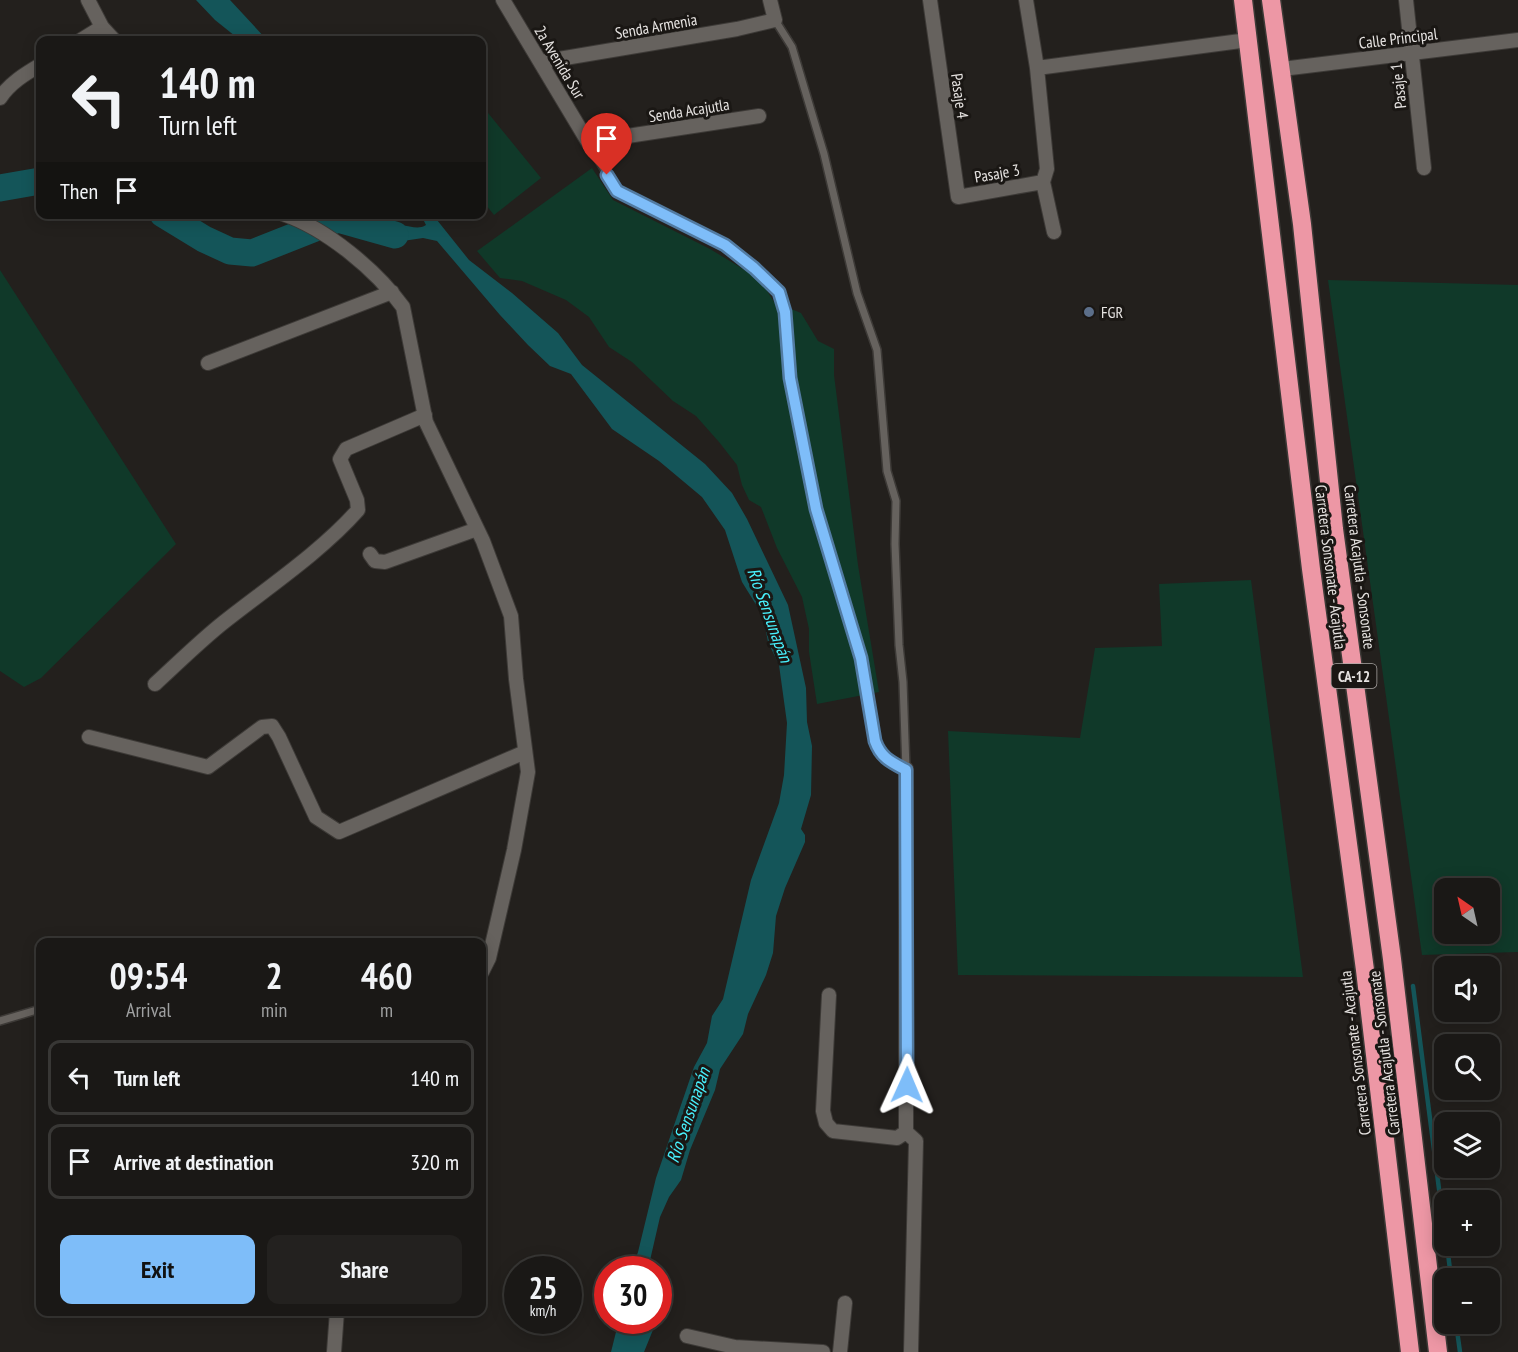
<!DOCTYPE html>
<html lang="en">
<head>
<meta charset="utf-8">
<style>
  body { margin:0; font-family:"PT Sans Narrow",sans-serif; background:#23211f; color:#f1f3f6; height:100vh; display:flex; flex-direction:column; font-size:22px; white-space:nowrap }
  * { box-sizing:border-box; margin:0 }
  p { font-size:20px; color:#9fa0a1 }
  .icon { flex:none; width:33px; height:33px; fill:none; stroke:currentColor; stroke-width:2; stroke-linecap:round; stroke-linejoin:round }
  .map { position:relative; flex:1; overflow:hidden }
  .side { position:absolute; left:36px; top:938px; width:450px; height:378px; display:flex; flex-direction:column; background:#1a1816; border-radius:12px; box-shadow:0 3px 15px #0003,0 0 0 2px #383735 }
  .side>* { flex:none }
  .guide { position:absolute; left:36px; top:36px; width:450px; height:183px; border-radius:12px; box-shadow:0 3px 15px #0003,0 0 0 2px #383735; background:#1a1816; color:#f1f3f6; overflow:hidden }
  .needle { width:39px; rotate:326deg }
  .controls { position:absolute; left:1434px; top:878px; display:grid; gap:12px }
  .controls a { display:grid; place-items:center; width:66px; height:66px; border-radius:12px; background:#1a1816; box-shadow:0 3px 15px #0003,0 0 0 2px #383735; font-size:30px }
  .speed { position:absolute; left:504px; top:1256px; display:flex; gap:12px; font-size:30px; font-weight:700; text-align:center }
  .speed>* { display:grid; place-content:center; width:78px; height:78px; border-radius:50%; background:#1a1816; box-shadow:0 3px 15px #0003,0 0 0 2px #383735; line-height:1 }
  .speed small { font-size:15px; font-weight:400 }
  .speed .limit { border:9px solid #d22; background:#fff; color:#111 }
  .pin { position:absolute; display:grid; place-items:center; width:51px; height:51px; color:#fff; margin:-62px -26px; border-radius:50% 50% 50% 0; rotate:-45deg; box-shadow:0 0 6px #0007 }
  .pin .icon { rotate:45deg }
  .me { position:absolute; width:66px; margin:-33px; rotate:1deg; stroke-linejoin:round; filter:drop-shadow(0 0 4px #0008) }
  .turn { display:flex; align-items:center; gap:21px; height:126px; padding:0 24px; font-size:27px }
  .turn .icon { width:78px; height:78px; stroke-width:2.5 }
  .turn b { display:block; font-size:42px; line-height:51px }
  .then { display:flex; align-items:center; height:57px; padding:0 24px; background:#0003; gap:12px; font-size:22px }
  .eta { display:flex; justify-content:space-evenly; align-items:center; height:102px; text-align:center }
  .eta b { font-size:36px; font-weight:800; line-height:42px }
  .cta { display:flex; gap:12px; margin-top:auto; padding:12px 24px }
  .cta a { flex:1; height:69px; border-radius:12px; background:#7ebdf9; color:#111; font-size:24px; font-weight:800; line-height:69px; text-align:center }
  .cta a+a { background:#23211f; color:#f1f3f6 }
  ul { padding:0; list-style:none }
  li { display:flex; align-items:center; gap:18px; height:75px; margin:0 12px 9px; padding:0 12px; border:3px solid #383735; border-radius:12px }
  li div { flex:1 }
  li b { display:block; font-size:22px }
  li em { font-style:normal }
  .map>svg:first-child { display:block }
  .green { fill:#103929; fill-rule:evenodd }
  .water { fill:#145559 }
  .lines { fill:none; stroke-linecap:round; stroke-linejoin:round }
  .stream { stroke:#145559; stroke-width:4.5 }
  .river { stroke:#145559; stroke-width:27 }
  .lane-casing { stroke:#3d3a37; stroke-width:10 }
  .street-casing { stroke:#3d3a37; stroke-width:16 }
  .highway-casing { stroke:#3d3a37; stroke-width:21 }
  .lane { stroke:#66625e; stroke-width:7 }
  .street { stroke:#66625e; stroke-width:14 }
  .highway { stroke:#ed97a5; stroke-width:18 }
  .route-casing { stroke:#527ba2; stroke-width:15 }
  .route { stroke:#7ebdf9; stroke-width:10 }
  .service-dot { fill:#5c6f8a; stroke:#1a1714; stroke-width:2 }
  .labels { text-anchor:middle; dominant-baseline:central; stroke-width:6; stroke-linejoin:round; paint-order:stroke }
  .shield { fill:#1a1714; stroke:#aaa6a4; stroke-width:1.5 }
  .shield-label { font-size:15px; font-weight:bold; fill:#e7e4e2 }
  .street-label { font-size:16px; fill:#e7e4e2; stroke:#1a1714 }
  .poi-label { font-size:16px; fill:#e7e4e2; stroke:#1a1714; text-anchor:start }
  .water-label { font-size:18px; font-style:italic; fill:#48f1fd; stroke:#1a1714 }
</style>
</head>
<body>
<div class="map">
<svg width="1518" height="1352" viewBox="0 0 1518 1352">
  <rect width="100%" height="100%" fill="#23201d"/>
  <path class="green" d="M484,108L541,178L494,215L482,200V109Z
    M592,168L613,200L710,249L748,272L766,289L774,302L801,313L818,341L834,349V375L858,565L879,692L817,704L809,652V629L802,597L777,548L761,507L749,500L742,485L737,465L719,442L696,416L673,401L632,362L609,347L589,317L566,300L522,281L500,278L477,251Z
    M0,270L176,544L41,678L24,687L0,671Z
    M1328,280L1518,285V952L1422,955ZM1444,888H1490V933H1444Z
    M1251,580L1303,977L958,975L948,731L1080,738L1095,648L1162,646L1159,584Z"/>
  <path class="water" d="M196,0H230L267,40H240L215,20Z
    M421,215H433L469,260L512,293L558,333L582,365L705,464L732,493L747,519L788,605L806,688L807,722L812,746L811,795L801,829L805,835V842L785,888L776,916L773,953L766,975L748,1014L743,1034L720,1069L715,1090L690,1150L681,1180L669,1197L660,1217L648,1269H632L638,1252L656,1178L694,1067L707,1043L712,1016L723,999L751,880L779,803L784,775L787,723L779,665L768,642L763,616L742,582L725,530L702,497L659,461L612,429L571,374L550,366L528,345L500,315L437,241L423,238L396,242H382L361,226C375,228 388,225 401,225C411,226 418,230 426,225Z
    M619,1320H654L655,1325L644,1352H611Z"/>
  <g class="lines">
    <path class="stream" d="M1413,986L1444,1228
      M1447,1245L1451,1278
      M1456,1323L1460,1352"/>
    <path class="river" d="M0,188L40,181
      M163,214L204,239L230,251L252,253L338,219L395,235"/>
    <g class="lane-casing">
      <path id="lane" d="M588,142L617,191L725,245L754,268L779,292L785,312L790,378L816,509L861,658L870,722L875,741L879,753L888,761L906,769L903,682L899,645L895,544L896,501L887,471L877,350L857,293L824,154L792,47L775,20
        M0,1021L40,1009"/>
    </g>
    <g class="street-casing">
      <path id="street" d="M88,0L102,27L114,40
        M503,0L588,142L759,116
        M930,0L958,197L1043,182
        M1026,0L1037,68L1047,169L1043,182L1054,232
        M1406,0L1424,168
        M81,40L102,27
        M541,62L737,29L775,20L770,0
        M1037,68L1248,40
        M1282,69L1518,40
        M0,98C10,83 25,74 40,65
        M283,214C327,229 376,270 403,307L426,422L483,541L511,616L516,679L528,772L514,850L489,958L482,972
        M208,363L392,292
        M370,554L375,561L385,562L477,529
        M155,684C178,663 200,641 224,622C267,588 322,551 358,510L357,500L340,459L346,449L425,415
        M89,737L208,767L262,727L272,726L279,737L316,817L339,832L525,752
        M906,769V1132L916,1141L911,1352
        M829,995L823,1111L826,1123L833,1131L897,1138L906,1132
        M687,1336L735,1347
        M334,1352L337,1311
        M735,1352V1347L823,1352
        M840,1352L845,1303"/>
    </g>
    <g class="highway-casing">
      <path id="highway" d="M1243,0L1311,569L1365,970L1410,1352
        M1271,0L1302,224L1334,529L1392,959L1438,1352"/>
    </g>
    <use href="#lane" class="lane"/>
    <use href="#street" class="street"/>
    <use href="#highway" class="highway"/>
  </g>
  <g class="lines">
    <g class="route-casing">
      <path id="route" d="M607,175L617,191L725,245L754,268L779,292L785,312L790,378L816,509L861,658L875,741C881,758 891,762 906,770L907,1085"/>
    </g>
    <use href="#route" class="route"/>
  </g>
  <circle class="service-dot" cx="1089" cy="312" r="6"/>
  <g class="labels">
    <rect class="shield" x="1331.5" y="664" width="45" height="24" rx="4.5"/>
    <g class="shield-label">
      <text x="1354" y="676">CA-12</text>
    </g>
    <g class="street-label">
      <text transform="translate(656 26) rotate(-10)">Senda Armenia</text>
      <text transform="translate(1398 38) rotate(-7)">Calle Principal</text>
      <text transform="translate(560 62) rotate(59)">2a Avenida Sur</text>
      <text transform="translate(1398 86) rotate(-96)">Pasaje 1</text>
      <text transform="translate(960 96) rotate(82)">Pasaje 4</text>
      <text transform="translate(689 110) rotate(-9)">Senda Acajutla</text>
      <text transform="translate(997 173) rotate(-10)">Pasaje 3</text>
      <text transform="translate(1331 567) rotate(83)">Carretera Sonsonate - Acajutla</text>
      <text transform="translate(1360 567) rotate(83)">Carretera Acajutla - Sonsonate</text>
      <text transform="translate(1355 1053) rotate(-97)">Carretera Sonsonate - Acajutla</text>
      <text transform="translate(1384 1053) rotate(-97)">Carretera Acajutla - Sonsonate</text>
    </g>
    <g class="poi-label">
      <text x="1101" y="312">FGR</text>
    </g>
    <g class="water-label">
      <text transform="translate(770 615) rotate(70)">Río Sensunapán</text>
      <text transform="translate(688 1115) rotate(-71)">Río Sensunapán</text>
    </g>
  </g>
</svg>
<div class="controls">
<a><svg class="needle" viewBox="-14 -14 28 28"><path d="M0-13l5 13h-10z" fill="#e53935"/><path d="M0 13l5-13h-10z" fill="#9fa0a1"/></svg></a>
<a><svg class="icon" aria-label="sound" viewBox="0 0 24 24"><path d="M4 9h4l5-4v14l-5-4H4zM17 9q2 3 0 6"/></svg></a>
<a><svg class="icon" aria-label="search" viewBox="0 0 24 24"><circle cx="10" cy="10" r="6"/><path d="M15 15l6 6"/></svg></a>
<a><svg class="icon" aria-label="layers" viewBox="0 0 24 24"><path d="M12 4l9 5-9 5-9-5zM3 14l9 5 9-5"/></svg></a>
<a>+</a>
<a>−</a>
</div>
<div class="speed"><div>25<small>km/h</small></div><div class="limit">30</div></div>
<div class="pin" style="left:607px;top:175px;background:#d93025"><svg class="icon" aria-label="arrive" viewBox="0 0 24 24"><path d="M6 21V4h12l-3 4 3 4H6"/></svg></div>
<svg class="me" style="left:907px;top:1085px" viewBox="-20 -20 40 40"><path d="M0-17L14 15 0 8-14 15z" fill="#7ebdf9" stroke="#fff" stroke-width="4"/></svg>
<div class="guide">
<div class="turn"><svg class="icon" aria-label="left" viewBox="0 0 24 24"><path d="M17 20v-9H6M10 6l-5 5 5 5"/></svg><div><b>140 m</b>Turn left</div></div>
<div class="then">Then<svg class="icon" aria-label="arrive" viewBox="0 0 24 24"><path d="M6 21V4h12l-3 4 3 4H6"/></svg></div>
</div>
<section class="side">
<div class="eta">
<div><b>09:54</b><p>Arrival</p></div>
<div><b>2</b><p>min</p></div>
<div><b>460</b><p>m</p></div>
</div>
<ul>
<li><svg class="icon" aria-label="left" viewBox="0 0 24 24"><path d="M17 20v-9H6M10 6l-5 5 5 5"/></svg><div><b>Turn left</b></div><em>140 m</em></li>
<li><svg class="icon" aria-label="arrive" viewBox="0 0 24 24"><path d="M6 21V4h12l-3 4 3 4H6"/></svg><div><b>Arrive at destination</b></div><em>320 m</em></li>
</ul>
<div class="cta"><a>Exit</a><a>Share</a></div>
</section>
</div>
</body>
</html>
